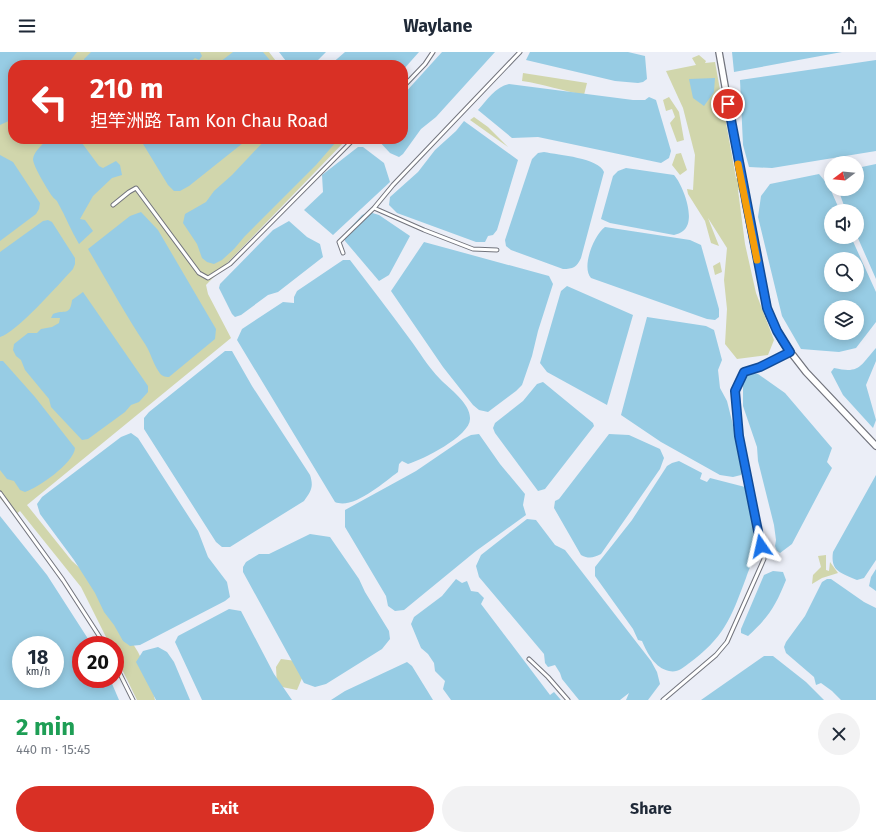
<!DOCTYPE html>
<html lang="en">
<head>
<meta charset="utf-8">
<style>
  body { margin:0; font-family:"Fira Sans","Noto Sans SC",sans-serif; background:#f2f2f3; color:#1f2937; height:100vh; display:flex; flex-direction:column; font-size:15px; white-space:nowrap }
  * { box-sizing:border-box; margin:0 }
  p { font-size:13px; color:#747a83 }
  .icon { flex:none; width:22px; height:22px; fill:none; stroke:currentColor; stroke-width:2; stroke-linecap:round; stroke-linejoin:round }
  .map { position:relative; height:648px; overflow:hidden }
  .sheet { display:flex; flex-direction:column; background:#fff; flex:1 }
  .sheet>* { flex:none }
  .guide { position:absolute; left:8px; top:8px; width:400px; height:84px; border-radius:16px; box-shadow:0 2px 10px #0003; background:#d93025; color:#fff; overflow:hidden }
  .needle { width:26px; rotate:254deg }
  .controls { position:absolute; left:824px; top:104px; display:grid; gap:8px }
  .controls a { display:grid; place-items:center; width:40px; height:40px; border-radius:50%; background:#fff; box-shadow:0 2px 10px #0003; font-size:20px }
  .speed { position:absolute; left:12px; top:584px; display:flex; gap:8px; font-size:20px; font-weight:700; text-align:center }
  .speed>* { display:grid; place-content:center; width:52px; height:52px; border-radius:50%; background:#fff; box-shadow:0 2px 10px #0003; line-height:1 }
  .speed small { font-size:10px; font-weight:400 }
  .speed .limit { border:6px solid #d22; background:#fff; color:#111 }
  .pin { position:absolute; display:grid; place-items:center; width:34px; height:34px; color:#fff; margin:-17px; border:2px solid #fff; border-radius:50%; box-shadow:0 1px 4px #0007 }
  .me { position:absolute; width:44px; margin:-22px; rotate:349deg; stroke-linejoin:round; filter:drop-shadow(0 0 3px #0008) }
  .turn { display:flex; align-items:center; gap:14px; height:84px; padding:0 16px; font-size:18px }
  .turn .icon { width:52px; height:52px; stroke-width:2.5 }
  .turn b { display:block; font-size:28px; line-height:34px }
  .round { display:grid; place-items:center; flex:none; width:42px; height:42px; border-radius:21px; background:#f2f2f3 }
  .overview { display:flex; align-items:center; justify-content:space-between; height:68px; padding:0 16px }
  h1 { font-size:24px; font-weight:700; line-height:30px; color:#1e9e55 }
  .cta { display:flex; gap:8px; margin-top:auto; padding:8px 16px }
  .cta a { flex:1; height:46px; border-radius:24px; background:#d93025; color:#fff; font-size:16px; font-weight:700; line-height:46px; text-align:center }
  .cta a+a { background:#f2f2f3; color:#1f2937 }
  header { display:flex; justify-content:space-between; align-items:center; height:52px; padding:0 16px; background:#fff; font-size:18px; font-weight:700 }
  .map>svg:first-child { display:block }
  .green { fill:#d1d6ac }
  .water { fill:#97cce4; fill-rule:evenodd }
  .lines { fill:none; stroke-linecap:round; stroke-linejoin:round }
  .service-casing { stroke:#72747d; stroke-width:5 }
  .minor-casing { stroke:#72747d; stroke-width:8 }
  .service { stroke:#fff; stroke-width:3 }
  .minor { stroke:#fff; stroke-width:5.5 }
  .route-casing { stroke:#114b97; stroke-width:10 }
  .route { stroke:#1a73e8; stroke-width:7 }
  .slow { stroke:#f59e0b; stroke-width:7 }
</style>
</head>
<body>
<header><svg class="icon" aria-label="menu" viewBox="0 0 24 24"><path d="M4 6h16M4 12h16M4 18h16"/></svg>Waylane<svg class="icon" aria-label="share" viewBox="0 0 24 24"><path d="M12 15V3M7 8l5-5 5 5M5 13v7h14v-7"/></svg></header>
<div class="map">
<svg width="876" height="648" viewBox="0 0 876 648">
  <rect width="100%" height="100%" fill="#ebeef7"/>
  <path class="green" d="M0,0H269L279,13H13V87H347L206,233L208,242L231,286L27,453L72,509L94,529L138,600L148,621L155,648H137L115,603V593H110L81,535L20,459L15,463L0,446Z
    M699,3L706,9L705,11L715,10L736,126L739,127L740,137L738,138L745,192L756,241L774,288L768,303L737,307L725,292L727,257L724,228L727,196L708,166L719,194L711,191L705,169L688,142L687,137L693,138L695,103L683,56L666,19L696,13L692,6Z
    M523,21L587,31L584,43C563,39 544,32 522,29Z
    M669,45L679,60L684,88L677,90L670,71L675,65L672,57L666,59L663,48Z
    M474,65L488,75L508,95L470,68Z
    M681,101L687,118L680,123L672,113L676,102Z
    M720,210L722,220L715,223L713,214Z
    M826,503V518L829,519L830,510L838,521L822,526L812,532L813,523L821,515L818,504Z
    M281,607L296,609L305,619L297,638L277,634L276,615Z"/>
  <path class="water" d="M0,0H77L67,13H13V67L0,73Z
    M91,0H200L202,4L199,8L195,6L187,13H85L84,7Z
    M233,0H263L274,13H216Z
    M279,0H326L313,13H289Z
    M345,0H419L403,18V13H330Z
    M442,0H495L436,65L421,77L403,102L399,105L390,101L377,87H403V43Z
    M530,0H628L645,4L647,27L643,30L638,31L615,29L526,8Z
    M732,0H842L734,20Z
    M876,8V99L772,116L749,115L743,93L740,28Z
    M715,26L714,40L704,54L693,46L689,27Z
    M509,32L633,48H645L649,45L656,48L671,99L669,106L661,111L538,85L512,86L478,58C487,48 495,35 509,32Z
    M464,69L518,108L497,178L493,183L488,184L485,190H476L397,161L389,153L390,145L418,120L435,98L456,79Z
    M48,87H79L99,114L103,116L116,109L120,113L122,123L112,126L93,144L80,167L85,168L93,179L79,192C71,179 66,165 58,151C57,148 54,147 52,144C48,138 33,114 33,107C34,99 43,92 48,87Z
    M140,87H248L189,134L180,139H174L168,133Z
    M266,87H336V90L316,113L245,184L234,197L222,208L214,212L207,210L202,206L197,192L183,171L185,162L206,150L214,139L232,123Z
    M358,95H363L384,111L390,130L333,183L304,158L323,140L322,123Z
    M544,100C559,103 599,106 604,120L581,206C577,215 573,217 563,217L511,198L506,194L505,188L532,107L538,101Z
    M0,103L13,110L40,151L39,157L36,162L0,189Z
    M876,112V227L857,184V159H846L838,137H857V116Z
    M626,116L674,123C683,133 697,169 683,179C681,181 677,182 674,183L610,171L601,167L613,124L618,119Z
    M819,122L829,134L840,159H831V185H851L876,240V270L856,296L839,300L801,297L782,264L758,165L761,144L770,132ZM831,207H857V233H831ZM831,255H857V281H831Z
    M141,160L158,178L216,277L215,287L169,325C165,325 161,324 159,320C153,312 151,301 145,292C125,262 107,229 88,197L130,164Z
    M369,160L379,163L410,184L389,223L379,229L345,189L344,183L362,163Z
    M48,168L52,170L75,206V212L73,217C59,232 16,281 0,285V200L43,169Z
    M289,169L307,185L320,192L323,205L278,240L268,243L241,263L235,265L232,262L219,236L220,232L273,178Z
    M605,175L690,188L701,193L719,257V265L715,268L707,267L591,226C581,215 594,183 605,175Z
    M424,190L549,224L553,232L538,279L532,304L522,333L516,339L488,360L479,358L473,353L443,315L391,239Z
    M343,208H350C370,234 390,260 409,286C419,299 428,315 440,327C450,337 471,352 470,367C470,384 422,408 408,412L402,409L399,412L398,420C383,431 353,458 335,450L237,288L242,277L283,250L294,251V245L297,239Z
    M567,234L633,263L607,353L547,320L540,311L561,239Z
    M83,240L148,334V340L139,350L131,353L125,360L88,387L82,388L51,355L49,347L25,318L21,308L16,304L13,298L14,292L28,281H37L41,277L52,275L59,271L60,266H51L53,262C64,257 70,265 72,248Z
    M647,265L706,274L714,278L722,308L718,318L720,336L727,349L744,417L741,423L733,425L720,423L661,390L621,363Z
    M876,296V309L866,333L876,368L873,376L843,343L831,320L834,316C860,322 860,314 876,296Z
    M225,299H232L252,334L310,423C314,435 311,439 304,449L230,495H222L216,490L144,377V366L149,360Z
    M0,309H3L35,345L75,396C74,411 38,436 25,440L20,438L14,429L7,427L0,418Z
    M749,320L758,322L785,341L832,396L827,410L832,416L792,492L780,501L777,499L775,494L776,488L774,473L758,409L757,395L743,354V332L745,325Z
    M543,330L593,371L594,374L545,437L538,439L495,381L493,376L495,371L523,349L537,332Z
    M131,381L138,386L198,479L208,505L227,530L230,545L225,549L140,593L130,594L123,589L114,573L104,560L95,541L74,508L40,462L37,452L42,445L121,385Z
    M479,382L500,412L525,442L523,453L526,463L476,499L404,558L395,559L388,554L386,544L345,475V458L416,419L463,387L471,383Z
    M609,382L629,383L660,397L664,406L660,417L601,502C593,506 589,507 581,503L554,456L555,449L559,447Z
    M679,409L702,421L700,427L707,430L710,426L745,435C750,455 759,476 756,497C754,507 749,517 746,526C731,566 724,586 688,612C683,616 677,621 669,619C655,616 647,601 642,589L638,588L633,577L595,524V515L632,468L667,414L672,411Z
    M876,423V508L864,526L857,528C842,521 830,520 833,500Z
    M0,464L47,523L92,593H81V627H110L119,648H0ZM21,593H55V627H21Z
    M527,467L536,468L555,493L565,498L651,609L657,620L660,632L648,648H626L629,641L620,648H579L562,627L560,621L555,613L548,615L545,611L544,602L479,525L476,514L481,503Z
    M310,482L330,485L359,527L365,540L389,579L390,587L382,597L326,632L315,635L304,631L243,520V515L246,510L259,502H269Z
    M876,517V539L869,534L871,525Z
    M773,519L783,520L786,528C776,553 769,565 748,584L741,581V577L764,523Z
    M456,527L462,531L467,529L471,539L478,540L484,546L481,552L550,643L554,640L561,648H451L443,637L445,629L435,619L434,611L428,602L421,596L411,572L414,565L442,544Z
    M827,527H831L864,550L876,556V648H841L832,639L821,631L816,633L814,625L786,601L784,595L786,590L805,564L822,530Z
    M229,557L241,559L274,622L292,648H202L175,590L178,584Z
    M158,595L167,600L174,610L190,648H156L136,610L143,599Z
    M764,604H773L806,630L824,648H701Z
    M407,610L412,614L433,648H331L345,639Z"/>
  <g class="lines">
    <g class="service-casing">
      <path id="service" d="M403,35L425,12L433,0
        M113,153L129,140L136,136L199,221L208,226L230,212L354,87
        M374,156L424,178L473,197L497,198
        M343,201L339,190L374,156L393,133L520,0
        M0,441L63,528L105,593
        M529,607L548,625L568,648
        M115,612L133,648
        M663,648L716,603L727,590L764,507L739,384L735,339L744,320L760,315L791,300"/>
    </g>
    <g class="minor-casing">
      <path id="minor" d="M719,0L746,153L769,263L782,289L806,320L876,394"/>
    </g>
    <use href="#service" class="service"/>
    <use href="#minor" class="minor"/>
  </g>
  <g class="lines">
    <g class="route-casing">
      <path id="route" d="M728,52L767,256L777,279L790,300L760,315L744,320L735,339L739,384L761,494"/>
    </g>
    <use href="#route" class="route"/>
    <path class="slow" d="M738,112L757,208"/>
  </g>
</svg>
<div class="controls">
<a><svg class="needle" viewBox="-14 -14 28 28"><path d="M0-13l5 13h-10z" fill="#e53935"/><path d="M0 13l5-13h-10z" fill="#747a83"/></svg></a>
<a><svg class="icon" aria-label="sound" viewBox="0 0 24 24"><path d="M4 9h4l5-4v14l-5-4H4zM17 9q2 3 0 6"/></svg></a>
<a><svg class="icon" aria-label="search" viewBox="0 0 24 24"><circle cx="10" cy="10" r="6"/><path d="M15 15l6 6"/></svg></a>
<a><svg class="icon" aria-label="layers" viewBox="0 0 24 24"><path d="M12 4l9 5-9 5-9-5zM3 14l9 5 9-5"/></svg></a>
</div>
<div class="speed"><div>18<small>km/h</small></div><div class="limit">20</div></div>
<div class="pin" style="left:728px;top:52px;background:#d93025"><svg class="icon" aria-label="arrive" viewBox="0 0 24 24"><path d="M6 21V4h12l-3 4 3 4H6"/></svg></div>
<svg class="me" style="left:761px;top:494px" viewBox="-20 -20 40 40"><path d="M0-17L14 15 0 8-14 15z" fill="#1a73e8" stroke="#fff" stroke-width="4"/></svg>
<div class="guide">
<div class="turn"><svg class="icon" aria-label="left" viewBox="0 0 24 24"><path d="M17 20v-9H6M10 6l-5 5 5 5"/></svg><div><b>210 m</b>担竿洲路 Tam Kon Chau Road</div></div>
</div>
</div>
<section class="sheet">
<div class="overview"><div><h1>2 min</h1><p>440 m · 15:45</p></div><a class="round"><svg class="icon" aria-label="close" viewBox="0 0 24 24"><path d="M6 6l12 12M18 6L6 18"/></svg></a></div>
<div class="cta"><a>Exit</a><a>Share</a></div>
</section>
</body>
</html>
